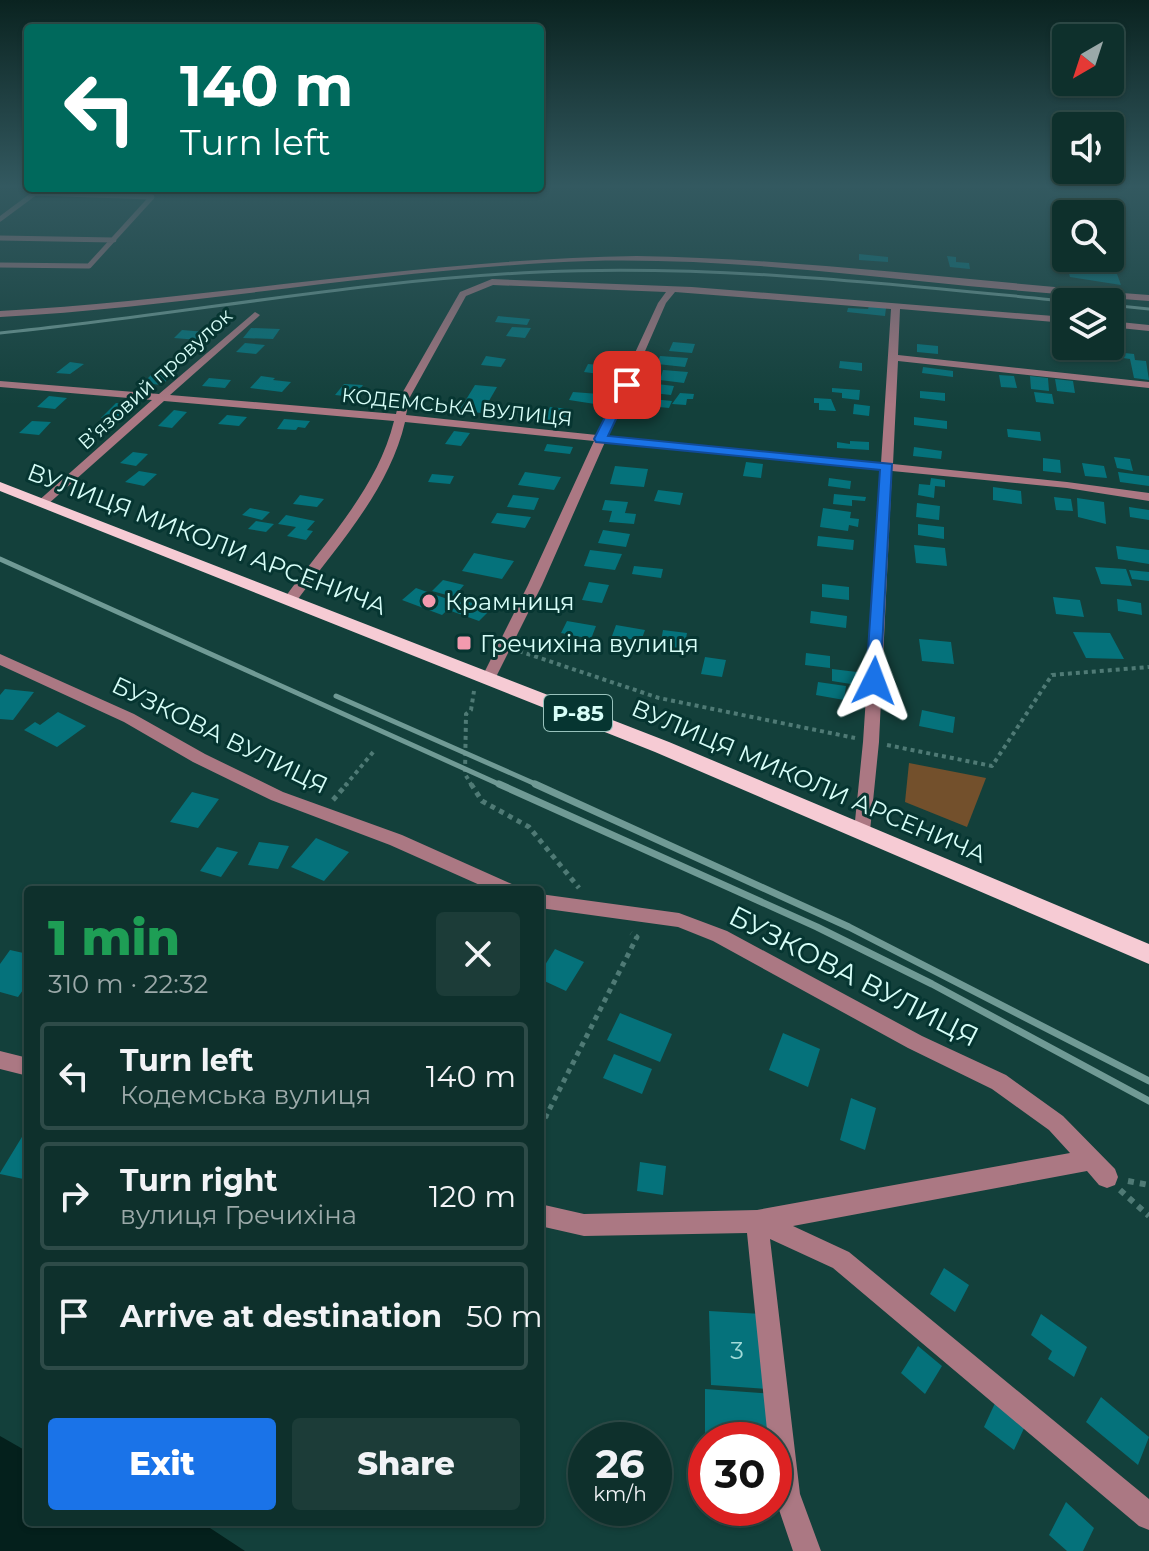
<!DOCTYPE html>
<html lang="en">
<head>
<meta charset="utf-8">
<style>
  body { margin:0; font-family:Montserrat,sans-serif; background:#1c3c38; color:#f1f3f6; height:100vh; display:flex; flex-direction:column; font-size:30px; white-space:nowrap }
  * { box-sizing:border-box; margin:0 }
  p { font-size:26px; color:#9ba9a9 }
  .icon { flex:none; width:44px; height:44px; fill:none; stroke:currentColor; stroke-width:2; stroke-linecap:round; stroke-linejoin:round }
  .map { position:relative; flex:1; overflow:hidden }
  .panel { position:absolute; left:24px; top:886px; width:520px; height:640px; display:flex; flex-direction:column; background:#0e302c; border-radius:8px; box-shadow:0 2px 6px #0004,0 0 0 2px #2e4b48 }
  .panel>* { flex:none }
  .top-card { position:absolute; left:24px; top:24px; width:520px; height:168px; border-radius:8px; box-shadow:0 2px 6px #0004,0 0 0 2px #2e4b48; background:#00695c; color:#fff; overflow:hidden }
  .needle { width:52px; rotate:219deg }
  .tools { position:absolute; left:1052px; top:24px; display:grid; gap:16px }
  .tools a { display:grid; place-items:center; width:72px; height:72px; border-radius:8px; background:#0e302c; box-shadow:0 2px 6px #0004,0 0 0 2px #2e4b48; font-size:40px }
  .speed { position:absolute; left:568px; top:1422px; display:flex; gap:16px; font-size:40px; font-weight:700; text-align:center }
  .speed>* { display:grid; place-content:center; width:104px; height:104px; border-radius:50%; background:#0e302c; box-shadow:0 2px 6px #0004,0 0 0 2px #2e4b48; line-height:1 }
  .speed small { font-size:20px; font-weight:400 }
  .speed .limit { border:12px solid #d22; background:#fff; color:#111 }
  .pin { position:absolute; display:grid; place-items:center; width:68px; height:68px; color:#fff; margin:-34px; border-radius:16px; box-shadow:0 4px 12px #0006 }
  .me { position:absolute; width:88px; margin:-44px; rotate:3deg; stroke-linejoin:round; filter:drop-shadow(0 0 6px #0008) }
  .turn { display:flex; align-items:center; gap:28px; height:168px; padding:0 24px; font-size:36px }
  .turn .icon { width:104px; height:104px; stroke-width:2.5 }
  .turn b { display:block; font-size:56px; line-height:68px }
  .round { display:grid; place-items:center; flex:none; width:84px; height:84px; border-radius:8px; background:#1c3c38 }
  .summary { display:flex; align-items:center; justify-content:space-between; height:136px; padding:0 24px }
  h1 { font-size:48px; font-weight:800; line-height:60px; color:#1e9e55 }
  .action { display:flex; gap:16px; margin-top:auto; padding:16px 24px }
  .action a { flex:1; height:92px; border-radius:8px; background:#1a73e8; color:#fff; font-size:32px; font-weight:800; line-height:92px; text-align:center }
  .action a+a { background:#1c3c38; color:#f1f3f6 }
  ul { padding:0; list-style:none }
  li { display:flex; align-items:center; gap:24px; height:108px; margin:0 16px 12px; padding:0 8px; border:4px solid #2e4b48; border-radius:8px }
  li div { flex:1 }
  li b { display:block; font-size:30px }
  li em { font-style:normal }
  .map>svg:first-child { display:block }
  .green { fill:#73502c }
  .water { fill:#04201c }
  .building { fill:#05727b }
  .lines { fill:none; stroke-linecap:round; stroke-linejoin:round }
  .path-far2 { stroke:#4f7a75; stroke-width:4; stroke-dasharray:4 4; stroke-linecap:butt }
  .path-far1 { stroke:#4f7a75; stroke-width:5; stroke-dasharray:5 5; stroke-linecap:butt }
  .path { stroke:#4f7a75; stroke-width:6; stroke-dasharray:6 6; stroke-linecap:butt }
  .service { stroke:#ab7883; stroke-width:5 }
  .minor { fill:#ab7883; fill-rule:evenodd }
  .primary { fill:#f6cbd4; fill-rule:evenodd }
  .rail-far2 { stroke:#709a95; stroke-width:3 }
  .rail-far1 { stroke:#709a95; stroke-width:5 }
  .rail { stroke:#709a95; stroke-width:7 }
  .route { fill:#1a73e8; stroke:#114b97; stroke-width:2 }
  .poi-dot { fill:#f29aae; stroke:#063531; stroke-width:3 }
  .labels { text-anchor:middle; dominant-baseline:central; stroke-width:6; stroke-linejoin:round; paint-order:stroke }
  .far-street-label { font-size:20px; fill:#d7fef8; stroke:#063531 }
  .shield { fill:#063531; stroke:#98c2bc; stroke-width:2 }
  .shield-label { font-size:22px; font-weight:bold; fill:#d7fef8 }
  .street-label { font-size:24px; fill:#d7fef8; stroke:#063531 }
  .poi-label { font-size:24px; fill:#d7fef8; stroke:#063531; text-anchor:start }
  .near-number-label { font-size:24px; fill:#a2dbd9 }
  .near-street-label { font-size:28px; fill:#d7fef8; stroke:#063531 }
</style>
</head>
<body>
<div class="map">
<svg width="1149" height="1551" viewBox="0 0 1149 1551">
  <rect width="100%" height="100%" fill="#13403b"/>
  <path class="green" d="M909,763L986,778L967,827L905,802Z"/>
  <path class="water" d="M0,1436L28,1452V1522H195L210,1528L245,1551H0Z"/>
  <path class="building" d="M859,254L888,257V262L859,260Z
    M947,256L956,257V262L969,263L970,269L950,267Z
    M1089,269L1117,274L1121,285L1070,277L1068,270Z
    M869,306L886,308L885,316L847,312L848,308L868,309Z
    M498,316L530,319L527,325L495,322Z
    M512,327L531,328L525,338L506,336Z
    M251,328L280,329L273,339L243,338Z
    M182,330L206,332L199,340L174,338Z
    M673,342L695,344L692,353L669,351Z
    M245,343L265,345L256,354L236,352Z
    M917,344L938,346V354L917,352Z
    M1115,352L1134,354L1135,360L1146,361L1149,380L1134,378L1130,359L1116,357Z
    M486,356L506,359L501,367L481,365Z
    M660,356L688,358L685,367L657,364Z
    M840,361L862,363V371L839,368Z
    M70,362L84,364L70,374L56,373Z
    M588,364L610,366L607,375L584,372Z
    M923,367L953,371V377L922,373Z
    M663,370L688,372L684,383L660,380Z
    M152,374L171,376L162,385L143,383Z
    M999,375L1014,376L1017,388L1001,387Z
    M261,376L275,378L273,380L291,382L282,392L250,388Z
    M1030,376L1048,378L1049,391L1031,389Z
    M209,378L231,380L225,388L202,386Z
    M1055,379L1073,381L1075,393L1057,391Z
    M344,384L363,385L354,397L335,395Z
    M657,384L674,386L671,395L653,393Z
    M475,385L497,387L482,413L459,411Z
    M832,388L860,390L859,400L842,398V393L832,392Z
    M920,391L945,393V401L920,398Z
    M573,392L599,394L595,404L569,400Z
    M1034,392L1052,394L1054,404L1036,402Z
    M680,393L694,394L693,399H687L686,405L672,404Z
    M49,396L67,398L55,409L37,407Z
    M642,398L672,401L669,408L639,405Z
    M814,398L831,399L836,411L819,410V403H814Z
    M116,403L136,405L120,420L101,418Z
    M854,404L870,406L869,416L853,414Z
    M550,407L570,409L564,422L544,420Z
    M174,410L187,412L172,428L158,426Z
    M227,415L247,417L239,426L218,424Z
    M914,417L947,421V429L914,425Z
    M284,419L310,421L305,428L298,427L296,430L277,429Z
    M32,421L51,422L39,435L19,433Z
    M1007,429L1040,432L1041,441L1008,437Z
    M454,431L470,433L461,446L445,444Z
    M850,441L869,442V450L837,448V442L850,444Z
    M547,444L573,447L570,454L544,451Z
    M914,447L942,451L941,459L913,456Z
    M133,452L148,454L136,466L120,463Z
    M1114,457L1130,459L1133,471L1117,468Z
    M1043,458L1060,460L1061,473L1043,471Z
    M746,462L763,464L761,478L743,476Z
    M1082,463L1104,466L1107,478L1085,476Z
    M615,466L648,469L644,487L610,484Z
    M139,471L157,474L144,486L125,482Z
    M525,472L561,477L554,490L518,485Z
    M1118,472L1149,476V486L1120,482Z
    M432,474L454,476L450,484L428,482Z
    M829,478L851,481L850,489L828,486Z
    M931,478L945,480V487L935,486L934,498L918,495L919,484L930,485Z
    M993,487L1021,491L1022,504L993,500Z
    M658,490L683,493L680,505L654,501Z
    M834,494L866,497L865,501L852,500V506L833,504Z
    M300,495L324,499L317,507L293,504Z
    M513,495L539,498L534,510L507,507Z
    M1054,497L1071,499L1073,511L1056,510Z
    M1077,498L1104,502L1106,524L1078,517Z
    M605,500L628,502L625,513L636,514L634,524L609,522L612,511L602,510Z
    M917,503L940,506L939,520L916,517Z
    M1129,507L1149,510V520L1130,517Z
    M250,508L270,512L262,520L242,515Z
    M823,508L851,512L850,518L859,519L858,527L849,525L848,531L820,527Z
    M497,513L531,517L525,528L491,523Z
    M286,515L315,521L307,530L313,531L306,540L287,536L296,527L278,524Z
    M256,521L274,524L266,532L248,529Z
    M918,524L944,527V539L918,535Z
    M603,530L630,534L626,547L598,543Z
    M818,536L854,540L853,550L817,546Z
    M914,545L945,548L947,566L916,563Z
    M1116,546L1149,550V564L1118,559Z
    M590,550L622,554L615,570L584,566Z
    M474,553L514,561L502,579L462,571Z
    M634,566L663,569L661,578L632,574Z
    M1095,567L1126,569L1132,586L1101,584Z
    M1129,570L1149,572V581L1132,579Z
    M443,580L464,585L454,597L432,591Z
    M589,582L609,585L602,603L582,600Z
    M822,584L849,587V600L822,597Z
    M416,588L456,602L442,615L402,600Z
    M1053,597L1080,600L1084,617L1056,614Z
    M1117,599L1141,603L1142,615L1118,611Z
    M463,600L491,609L479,621L451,611Z
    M811,611L847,616L846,628L810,623Z
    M567,621L596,626L591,639L561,633Z
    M616,625L645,630L641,641L612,636Z
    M663,630L687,633L684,649L660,646Z
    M1073,632L1110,633L1124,659L1086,658Z
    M919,639L951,642L954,664L922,661Z
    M806,653L830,656V668L805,665Z
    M705,657L726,660L722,677L701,674Z
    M832,669L857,672V685L832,681Z
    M818,682L846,686L844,700L816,695Z
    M5,689L34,692L13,720L0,719V695Z
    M922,710L955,717L953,733L919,726Z
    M58,712L86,726L57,747L24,730L35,722L40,725Z
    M192,792L219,799L198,828L170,822Z
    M316,838L349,852L324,881L291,867Z
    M259,842L289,846L278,869L248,865Z
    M217,847L238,852L221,877L200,871Z
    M555,949L584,962L566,991L540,979V973Z
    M10,950L28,954V983L18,997L0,992V964Z
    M620,1013L672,1034L660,1062L607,1040Z
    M783,1033L820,1049L808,1087L769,1070Z
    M614,1054L652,1069L642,1094L603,1078Z
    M851,1098L876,1108L865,1150L840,1140Z
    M28,1127V1180L0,1174V1173Z
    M640,1162L666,1166L663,1195L637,1191Z
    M944,1268L969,1285L955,1312L930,1294Z
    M709,1311L762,1314L767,1389L711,1385Z
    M1041,1314L1087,1347L1074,1377L1048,1359L1052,1351L1031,1335Z
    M918,1346L942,1366L925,1394L901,1373Z
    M705,1389L774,1394L776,1440L705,1438Z
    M1101,1397L1149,1437L1138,1465L1086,1422Z
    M996,1401L1026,1424L1014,1450L984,1427Z
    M1066,1502L1094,1528L1083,1551H1067L1049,1535Z"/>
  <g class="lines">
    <path class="path-far2" d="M519,651L659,698L855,738
      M887,745L992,766L1052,675L1149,667
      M345,786L374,751
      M472,786L465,774L466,714L471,710L474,691"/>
    <path class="path-far1" d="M471,784L482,801L529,827L579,888
      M333,800L347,784
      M545,1118L637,937L631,933"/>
    <path class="path" d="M540,1127L546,1116
      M1128,1181L1149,1185
      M1120,1190L1149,1216"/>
    <path class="service" d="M0,219L35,193L152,197L89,266L0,265
      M0,238L114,240"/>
    <path class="minor" d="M637,256C808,259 978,282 1149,295V301C1089,296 1029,292 968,286C842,273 716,258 589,261C392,268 197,306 0,317V311C213,299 423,259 637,256Z
      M492,279L692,287L1066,317V323L900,309L898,355L1149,382V388L898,361L893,464L1067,482L1149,493V501L1067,488L892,471L879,742L870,831L868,836H856L854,831L863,742L881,470L605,442L542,585L496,677L489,682L482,677L528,585L594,441L405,422C389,491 336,547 295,603L290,604L283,600C324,543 377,490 394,421L164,401L47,505L43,506L37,502L152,400L0,387V381L159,394L255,312L260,315L258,317L170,395L396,414L400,397L460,292ZM493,285L666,292L658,303L597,435L406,415L410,397L466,296ZM675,292L891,309L881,463L608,436L666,303Z
      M1110,321L1149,325V331L1110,327Z
      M0,654L134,714L205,754L283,792L402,835L514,885L517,890H491L390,845L271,800L193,762L124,722L0,665Z
      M540,894L679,913L727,931L922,1036L1006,1075L1063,1116L1115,1169L1118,1177L1115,1185L1107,1188L1099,1185L1087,1171L793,1226L849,1252L1149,1499V1530L1139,1526L833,1268L770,1239L800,1494L821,1551H793L774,1495V1440H768L747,1233L584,1236L540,1226V1204L584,1214L757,1210L1070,1153L1049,1130L992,1089L908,1048L713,941L678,927L540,908Z
      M0,1051L28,1058V1076L0,1069Z"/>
    <path class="primary" d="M0,482L669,742L1149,944V964L655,752L0,491Z"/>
    <path class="rail-far2" d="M1110,305L1149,309
      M0,333C180,315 359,280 540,272C719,264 898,285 1076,302"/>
    <path class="rail-far1" d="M0,559L503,786
      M336,696L540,786"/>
    <path class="rail" d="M499,784L817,927L932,984L1149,1101
      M535,784L849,927L1149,1081"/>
  </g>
  <linearGradient id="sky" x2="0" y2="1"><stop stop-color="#0a2320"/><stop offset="0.46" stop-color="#335960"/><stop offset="1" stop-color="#335960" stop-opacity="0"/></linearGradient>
  <rect width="1149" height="405" fill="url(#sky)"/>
  <path class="route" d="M623,382L632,385L608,436L892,464L880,685L874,687L866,681L880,470L596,442L594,439Z"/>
  <g class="poi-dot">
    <circle cx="429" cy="601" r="8"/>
    <rect x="456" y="635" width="16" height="16" rx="4"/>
  </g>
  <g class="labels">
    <g class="far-street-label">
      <text transform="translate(155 379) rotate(-42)">Вʼязовий провулок</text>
      <text transform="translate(457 407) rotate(6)">КОДЕМСЬКА ВУЛИЦЯ</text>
    </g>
    <rect class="shield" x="544" y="695" width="68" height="36" rx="6"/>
    <g class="shield-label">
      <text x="578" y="713">Р-85</text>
    </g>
    <g class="street-label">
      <text transform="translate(207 539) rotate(21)">ВУЛИЦЯ МИКОЛИ АРСЕНИЧА</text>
      <text transform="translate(220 735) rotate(26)">БУЗКОВА ВУЛИЦЯ</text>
      <text transform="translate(809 781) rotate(23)">ВУЛИЦЯ МИКОЛИ АРСЕНИЧА</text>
    </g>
    <g class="poi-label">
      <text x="445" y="601">Крамниця</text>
      <text x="480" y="643">Гречихіна вулиця</text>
    </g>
    <g class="near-number-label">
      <text x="737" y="1350">3</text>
    </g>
    <g class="near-street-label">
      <text transform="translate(854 976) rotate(27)">БУЗКОВА ВУЛИЦЯ</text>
    </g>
  </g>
</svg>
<div class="tools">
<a><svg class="needle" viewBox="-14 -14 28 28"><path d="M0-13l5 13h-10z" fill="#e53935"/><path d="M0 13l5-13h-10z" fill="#9ba9a9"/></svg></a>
<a><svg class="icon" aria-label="sound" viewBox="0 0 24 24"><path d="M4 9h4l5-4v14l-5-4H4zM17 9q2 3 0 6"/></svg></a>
<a><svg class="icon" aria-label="search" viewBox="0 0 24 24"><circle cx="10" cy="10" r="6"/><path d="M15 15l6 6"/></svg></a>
<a><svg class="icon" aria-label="layers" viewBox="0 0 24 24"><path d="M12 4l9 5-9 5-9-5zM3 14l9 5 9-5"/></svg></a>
</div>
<div class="speed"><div>26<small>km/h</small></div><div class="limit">30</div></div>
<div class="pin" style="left:627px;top:385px;background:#d93025"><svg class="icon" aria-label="arrive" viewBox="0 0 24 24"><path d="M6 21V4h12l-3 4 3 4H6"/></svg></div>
<svg class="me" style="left:874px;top:681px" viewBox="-20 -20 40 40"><path d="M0-17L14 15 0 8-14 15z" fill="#1a73e8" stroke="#fff" stroke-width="4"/></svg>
<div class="top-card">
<div class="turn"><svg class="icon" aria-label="left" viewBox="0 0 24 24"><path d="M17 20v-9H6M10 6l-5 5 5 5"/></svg><div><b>140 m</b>Turn left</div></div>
</div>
<section class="panel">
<div class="summary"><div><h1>1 min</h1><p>310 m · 22:32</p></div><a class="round"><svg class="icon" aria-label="close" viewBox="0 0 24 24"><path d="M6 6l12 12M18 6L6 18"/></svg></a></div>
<ul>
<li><svg class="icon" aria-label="left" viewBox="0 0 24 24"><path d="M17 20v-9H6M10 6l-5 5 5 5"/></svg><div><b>Turn left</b><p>Кодемська вулиця</p></div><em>140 m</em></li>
<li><svg class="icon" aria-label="right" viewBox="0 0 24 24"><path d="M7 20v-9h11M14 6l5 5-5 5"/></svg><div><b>Turn right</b><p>вулиця Гречихіна</p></div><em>120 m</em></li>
<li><svg class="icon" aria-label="arrive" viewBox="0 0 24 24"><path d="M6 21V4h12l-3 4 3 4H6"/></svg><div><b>Arrive at destination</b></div><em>50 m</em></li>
</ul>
<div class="action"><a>Exit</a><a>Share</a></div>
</section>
</div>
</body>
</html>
